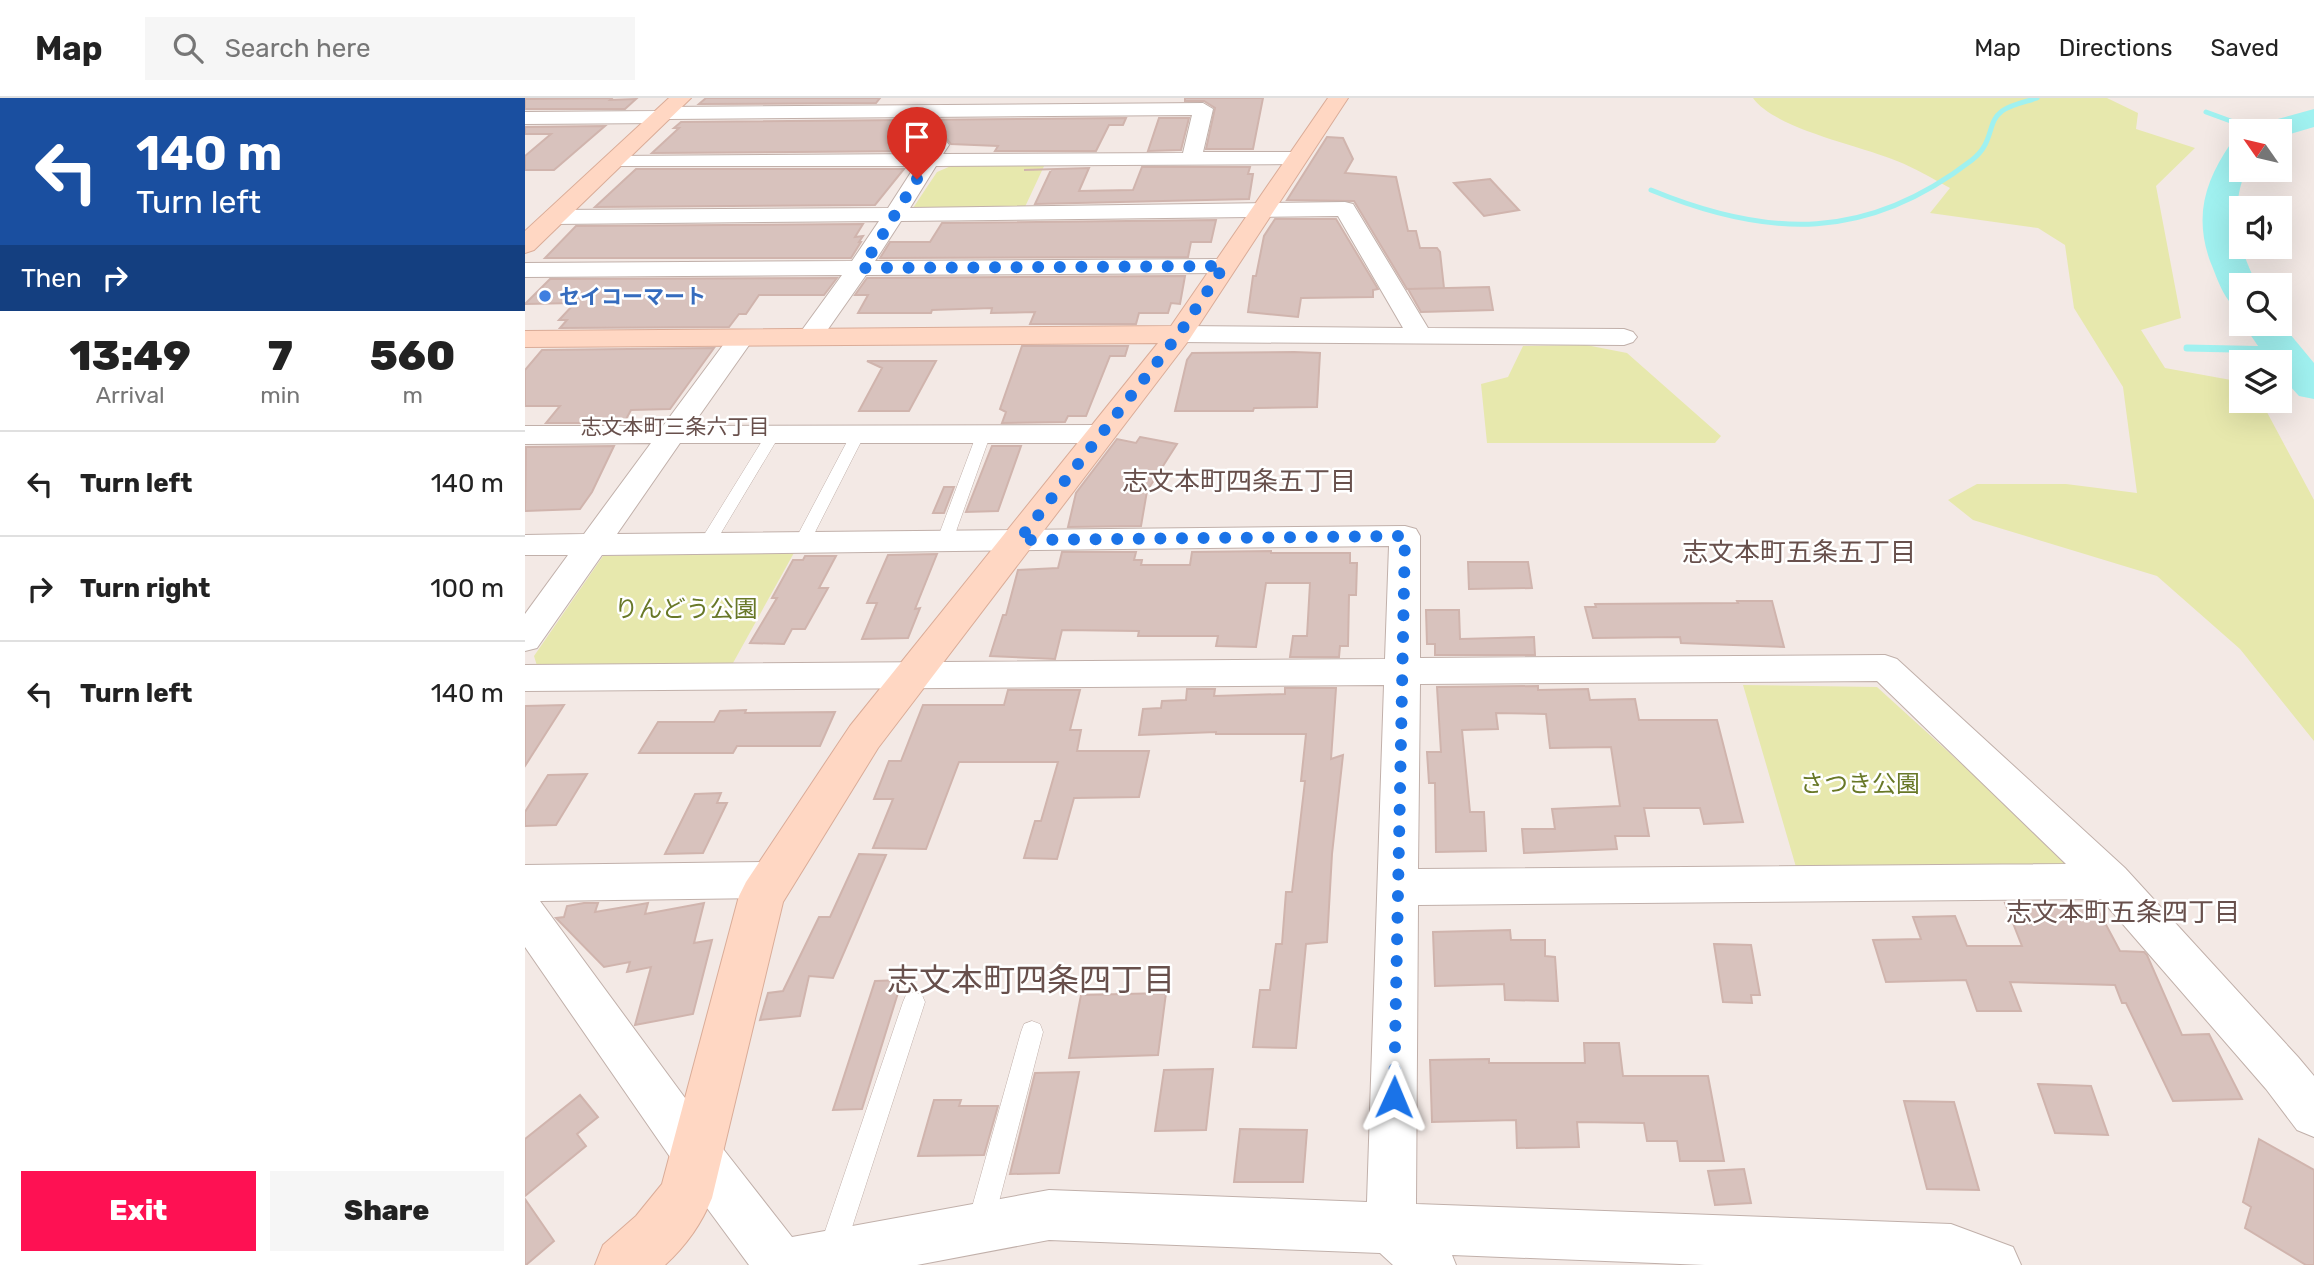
<!DOCTYPE html>
<html lang="en">
<head>
<meta charset="utf-8">
<style>
  body { margin:0; font-family:Rubik,"Noto Sans JP",sans-serif; background:#f6f6f6; color:#222; height:100vh; display:flex; flex-direction:column; font-size:26px; white-space:nowrap }
  * { box-sizing:border-box; margin:0 }
  p { font-size:23px; color:#767676 }
  .icon { flex:none; width:38px; height:38px; fill:none; stroke:currentColor; stroke-width:2; stroke-linecap:round; stroke-linejoin:round }
  .map { position:relative; flex:1; overflow:hidden }
  .side { display:flex; flex-direction:column; background:#fff; width:525px }
  .side>* { flex:none }
  .hud { background:#1a4fa0; color:#fff; overflow:hidden }
  .needle { width:46px; rotate:304deg }
  .tools { position:absolute; left:1704px; top:21px; display:grid; gap:14px }
  .tools a { display:grid; place-items:center; width:63px; height:63px; border-radius:0px; background:#fff; box-shadow:0 7px 28px #0002; font-size:35px }
  .pin { position:absolute; display:grid; place-items:center; width:60px; height:60px; color:#fff; margin:-72px -30px; border-radius:50% 50% 50% 0; rotate:-45deg; box-shadow:0 0 7px #0007 }
  .pin .icon { rotate:45deg }
  .me { position:absolute; width:77px; margin:-38px; rotate:1deg; stroke-linejoin:round; filter:drop-shadow(0 0 5px #0008) }
  .turn { display:flex; align-items:center; gap:24px; height:147px; padding:0 21px; font-size:32px }
  .turn .icon { width:91px; height:91px; stroke-width:2.5 }
  .turn b { display:block; font-size:49px; line-height:60px }
  .then { display:flex; align-items:center; height:66px; padding:0 21px; background:#0003; gap:14px; font-size:26px }
  .eta { display:flex; justify-content:space-evenly; align-items:center; height:119px; text-align:center }
  .eta b { font-size:42px; font-weight:800; line-height:49px }
  .primary-button { display:flex; gap:14px; margin-top:auto; padding:14px 21px }
  .primary-button a { flex:1; height:80px; border-radius:0px; background:#fe1153; color:#fff; font-size:28px; font-weight:800; line-height:80px; text-align:center }
  .primary-button a+a { background:#f6f6f6; color:#222 }
  ul { padding:0; list-style:none }
  li { display:flex; align-items:center; gap:21px; height:105px; padding:0 21px; border-top:2px solid #e0e0e0 }
  li div { flex:1 }
  li b { display:block; font-size:26px }
  li em { font-style:normal }
  header { display:flex; align-items:center; gap:42px; box-sizing:border-box; height:98px; padding:0 35px; background:#fff; border-bottom:2px solid #e0e0e0 }
  header strong { font-size:33px }
  nav { display:flex; gap:38px; margin-inline-start:auto; font-size:24px }
  .search { width:490px; height:63px; background:#f6f6f6; display:flex; align-items:center; gap:18px; box-sizing:border-box; padding:0 24px; border-radius:0px; color:#767676; font-size:26px }
  main { display:flex; flex:1; min-height:0 }
  .map>svg:first-child { display:block }
  .green { fill:#e7e8ad }
  .lines { fill:none; stroke-linecap:round; stroke-linejoin:round }
  .stream-far1 { stroke:#a0f1f0; stroke-width:5 }
  .stream { stroke:#a0f1f0; stroke-width:7 }
  .river { fill:#a0f1f0; fill-rule:evenodd }
  .building { fill:#d8c2bd; stroke:#d0b4ad; stroke-width:2 }
  .lane-casing { stroke:#c1b0aa; stroke-width:1 }
  .street-casing { stroke:#c1b0aa; stroke-width:2 }
  .secondary-casing { stroke:#daac98; stroke-width:2 }
  .lane { fill:#fff; fill-rule:evenodd }
  .street { fill:#fff; fill-rule:evenodd }
  .secondary { fill:#ffd7c3; fill-rule:evenodd }
  .route { stroke:#1a73e8; stroke-width:12; stroke-dasharray:0 21.6 }
  .shop-dot { fill:#3f7fe0; stroke:#fff; stroke-width:2.5 }
  .labels { text-anchor:middle; dominant-baseline:central; stroke-width:5; stroke-linejoin:round; paint-order:stroke }
  .far-shop-label { font-size:21px; font-weight:bold; fill:#366cbe; stroke:#fff; text-anchor:start }
  .far-neighbourhood-label { font-size:21px; fill:#68504c; stroke:#fff }
  .park-label { font-size:24px; fill:#687827; stroke:#fff }
  .neighbourhood-label { font-size:26px; fill:#68504c; stroke:#fff }
  .near-neighbourhood-label { font-size:32px; fill:#68504c; stroke:#fff }
</style>
</head>
<body>
<header>
<strong>Map</strong>
<div class="search"><svg class="icon" aria-label="search" viewBox="0 0 24 24"><circle cx="10" cy="10" r="6"/><path d="M15 15l6 6"/></svg>Search here</div>
<nav><a>Map</a><a>Directions</a><a>Saved</a></nav>
</header>
<main>
<section class="side">
<div class="hud">
<div class="turn"><svg class="icon" aria-label="left" viewBox="0 0 24 24"><path d="M17 20v-9H6M10 6l-5 5 5 5"/></svg><div><b>140 m</b>Turn left</div></div>
<div class="then">Then<svg class="icon" aria-label="right" viewBox="0 0 24 24"><path d="M7 20v-9h11M14 6l5 5-5 5"/></svg></div>
</div>
<div class="eta">
<div><b>13:49</b><p>Arrival</p></div>
<div><b>7</b><p>min</p></div>
<div><b>560</b><p>m</p></div>
</div>
<ul>
<li><svg class="icon" aria-label="left" viewBox="0 0 24 24"><path d="M17 20v-9H6M10 6l-5 5 5 5"/></svg><div><b>Turn left</b></div><em>140 m</em></li>
<li><svg class="icon" aria-label="right" viewBox="0 0 24 24"><path d="M7 20v-9h11M14 6l5 5-5 5"/></svg><div><b>Turn right</b></div><em>100 m</em></li>
<li><svg class="icon" aria-label="left" viewBox="0 0 24 24"><path d="M17 20v-9H6M10 6l-5 5 5 5"/></svg><div><b>Turn left</b></div><em>140 m</em></li>
</ul>
<div class="primary-button"><a>Exit</a><a>Share</a></div>
</section>
<div class="map">
<svg width="1789" height="1167" viewBox="0 0 1789 1167">
  <rect width="100%" height="100%" fill="#f3e9e5"/>
  <path class="green" d="M1228,0H1582L1613,15L1611,31L1670,50L1631,88L1656,220L1616,232L1640,270L1717,284V303H1736L1789,402V643L1715,551L1632,478L1448,422L1423,402L1452,386H1541L1612,395L1598,289L1549,210L1540,147L1513,130L1405,115L1425,90C1408,81 1390,70 1372,63C1334,47 1250,31 1228,0Z
    M520,66L499,111L386,113L412,74L426,68Z
    M1061,247L1102,255L1196,338L1190,345H962L956,286L983,279L998,248Z
    M270,453L208,565L13,571L9,558L78,458Z
    M1218,587L1352,589L1550,769H1271Z"/>
  <g class="lines">
    <path class="stream-far1" d="M1681,14L1733,33
      M1126,92C1245,141 1342,143 1447,62C1470,44 1461,25 1477,13C1487,6 1501,4 1512,0"/>
    <path class="stream" d="M1662,250L1755,252"/>
    <path class="river" d="M1789,11V29L1755,39V33H1727L1731,27Z
      M1717,43V72H1721C1704,114 1713,148 1732,187H1717V206L1704,203C1695,191 1691,177 1685,163C1669,118 1680,83 1706,45Z
      M1755,224L1789,265V301L1774,298L1755,277V264H1744L1718,226Z"/>
  </g>
  <path class="building" d="M181,0H355L351,5L174,6Z
    M660,0H738L728,51H681L690,10L679,3H660Z
    M0,1L87,0L85,2L111,1L100,11H0Z
    M601,20L598,27H584L571,53H470L473,48L426,46L421,40H407L401,47H394L390,53L127,55L154,30H149L156,24Z
    M634,20H664L656,52L623,53Z
    M80,28L29,72H0V58L26,36H0V29Z
    M802,39L818,40L828,61L820,75L871,79L883,133H891L895,150H912L915,154L919,190L882,191L829,103L762,102Z
    M617,69H725L723,76H728L724,101L510,106L526,72H499L564,70L554,93L608,92Z
    M111,71H379L350,107L70,109Z
    M965,81L994,112L959,118L929,85Z
    M750,121H811L853,191L848,192V199L776,200L773,219L723,214L728,178H731L739,138Z
    M691,122L686,144H666L663,159L355,160L365,144H405L417,125Z
    M338,126L330,139L338,138L334,144H336L326,160H20L51,128Z
    M660,178L655,206L646,205L643,215H614L611,226H505L510,214L466,215L467,210L407,212L406,215H333L343,197H330L342,180Z
    M312,180L299,197H234L221,216H214L204,229L35,230L42,222H34L50,205L0,206L25,181Z
    M964,189L968,212L896,214L883,191Z
    M497,248H603L600,258H585L561,318H543L540,324L477,325L481,314L475,311Z
    M189,250L145,311L106,312L99,325H21L35,308H0V272L17,252Z
    M769,254L795,255L792,309L729,310L728,313H650L662,262L667,255Z
    M342,263H411L384,313H334L357,270Z
    M615,339L652,346L622,393L616,428L543,429L551,395L592,341L611,345Z
    M89,348L67,394L55,411L0,413L1,349Z
    M467,348H496L473,413L441,414Z
    M419,389H429L419,415H408Z
    M746,453V455H825V465H832L831,497H824L823,548H815L814,559H765L768,538H782L785,485H741L731,549L691,548L693,538H613L614,533L537,532L530,561L465,558L478,517H481L493,472L533,470L537,454H611L609,462H617L616,467H665L667,454Z
    M412,456L390,511L395,510L383,540L337,541L352,505H342L363,457Z
    M280,458H311L294,490H303L280,531H267L259,546L225,545L252,500H247L268,462H278Z
    M943,464H1003L1007,490L944,491Z
    M1212,503H1247L1259,549L1156,545L1155,539L1068,540L1060,509H1071L1070,506L1213,505Z
    M901,512H934L935,541L1009,539L1010,557H910V546H902Z
    M1013,588V592L1063,591L1065,602L1110,601L1114,622H1192L1218,724L1179,726L1175,710H1119L1124,738H1090L1092,751L999,755L997,731H1030L1027,711L1095,708L1086,649L1025,650L1021,616L971,615L973,631L937,632L945,714H959L961,753L911,754L910,685H904L902,654H916L912,589Z
    M760,590H811L806,661L818,657L807,756L802,844L781,846L771,950L728,949L735,892H745L751,846H757L761,794H767L780,683H776L781,636H691V634L614,637L618,611L636,610L637,603L661,602L662,591H690L689,598L760,596Z
    M483,592H555L545,632H556L552,653H624L614,699L549,700L532,761L499,760L510,723H516L533,664H434L401,751L348,750L368,701H349L364,663H376L398,607H479Z
    M39,607L0,668V608Z
    M221,612L220,615L310,614L295,648H212L208,655H114L133,624H189L195,613Z
    M62,676L31,727L0,728V714L23,677Z
    M196,695L192,705H202L178,755L140,756L170,696Z
    M334,756L361,757L308,880L284,878L275,918L235,922L243,895L258,893L294,819H305Z
    M1508,804L1511,810L1571,808L1595,853L1619,854L1622,857L1657,937L1684,936L1717,1001L1648,1003L1601,905H1597L1590,887L1485,884L1496,913H1452L1441,882L1361,884L1348,842L1396,841L1388,819L1430,818L1442,848H1497L1480,805Z
    M59,805H73L70,814L123,805L120,816L179,805L169,845L187,842L168,916L110,927L126,869L102,874L105,864L79,869L31,820L39,819L42,808Z
    M985,832L986,842H1020V858L1030,859L1033,903L980,902L979,886L910,888L908,834Z
    M1189,846L1226,847L1235,897H1226L1227,905L1198,904Z
    M377,882L337,1011L308,1012L350,883Z
    M641,895L633,957L544,960L556,897Z
    M1059,945H1094L1098,978H1183L1199,1063H1155L1152,1043H1122L1119,1025L1052,1024L1054,1049L992,1050L991,1022L907,1024L905,962L964,961V965H1060Z
    M688,971L681,1032L630,1033L639,972Z
    M554,974L534,1075L485,1076L510,975Z
    M1513,986L1566,988L1583,1037L1530,1035Z
    M55,997L73,1019L52,1036L61,1048L0,1098V1041Z
    M409,1002H436L434,1008H473L459,1057L393,1058Z
    M1379,1003L1429,1004L1454,1092L1402,1091Z
    M715,1031L782,1032L778,1084H709Z
    M1734,1041L1789,1072V1167H1781L1720,1130L1726,1109L1718,1104Z
    M1219,1071L1226,1105L1190,1107L1183,1073Z
    M0,1101L29,1143L1,1167H0Z"/>
  <g class="lines">
    <g class="lane-casing">
      <path id="lane" d="M249,331L256,335L190,445L188,449H176L174,445L242,335Z
        M459,331L466,335L428,442L420,447L415,446L412,442L452,335Z
        M333,332L340,336L285,444L282,448H272L269,444L326,336Z
        M389,894L397,897L400,904L320,1151L316,1160L307,1164L298,1160L294,1151L378,904L381,897Z
        M507,923L515,926L518,934L468,1127L464,1136L455,1140L446,1136L442,1127L496,934L499,926Z"/>
    </g>
    <g class="street-casing">
      <path id="street" d="M678,5L688,11L678,54H772L779,56L782,60L779,64L772,66L411,68L385,110L820,104L828,106L831,111L903,230L1099,231L1108,234L1112,239L1108,244L1099,247L654,244L645,241L641,236L645,231L654,228L878,230L813,118L376,123L350,163L699,161L707,163L711,168L707,173L699,175L341,177L294,244L285,247L276,244L272,239L317,177L0,179V165L327,163L354,123L29,126L21,124L18,119L21,114L29,112L363,110L390,68H81L78,64L81,60L88,58L398,56L407,43H421L424,47L418,56L658,55L667,17L144,21L136,25L0,26V14L132,13L140,9Z
        M216,232L225,235L229,240L167,328L576,327L586,330L590,336L586,342L576,345H155L92,436L880,428L891,431L895,438V560L1360,557L1372,561L1600,770L1773,959L1789,978V1039L1772,1032L1741,991L1576,801L893,807L891,1106L1426,1126L1488,1149L1496,1167H1180L927,1157L931,1167H868L855,1155L524,1142L392,1167H224L154,1072L0,849V767L248,764L262,769L268,782L262,795L248,800L15,803L188,1038L267,1139L524,1092L842,1104L859,587L0,593V567L860,561L864,448L77,457L12,550L0,553V516L43,457H0V437L59,436L126,345L0,346V328H138L207,235ZM1352,583L1541,766L893,771L895,586Z"/>
    </g>
    <g class="secondary-casing">
      <path id="secondary" d="M144,0H166L9,152L0,155V133Z
        M803,0H823L664,242L353,650L258,804L187,1100C177,1125 160,1149 140,1167H70L78,1147L111,1118L137,1086L214,798L221,784L325,628L633,245L0,249V233L646,228Z"/>
    </g>
    <use href="#lane" class="lane"/>
    <use href="#street" class="street"/>
    <use href="#secondary" class="secondary"/>
  </g>
  <g class="lines">
    <path class="route" d="M392,81L337,170L699,168L654,236L494,442L880,438L869,999"/>
  </g>
  <circle class="shop-dot" cx="20" cy="198" r="7"/>
  <g class="labels">
    <g class="far-shop-label">
      <text x="34" y="198">セイコーマート</text>
    </g>
    <g class="far-neighbourhood-label">
      <text x="150" y="328">志文本町三条六丁目</text>
    </g>
    <g class="park-label">
      <text x="161" y="511">りんどう公園</text>
      <text x="1335" y="686">さつき公園</text>
    </g>
    <g class="neighbourhood-label">
      <text x="714" y="383">志文本町四条五丁目</text>
      <text x="1274" y="454">志文本町五条五丁目</text>
      <text x="1598" y="814">志文本町五条四丁目</text>
    </g>
    <g class="near-neighbourhood-label">
      <text x="506" y="882">志文本町四条四丁目</text>
    </g>
  </g>
</svg>
<div class="tools">
<a><svg class="needle" viewBox="-14 -14 28 28"><path d="M0-13l5 13h-10z" fill="#e53935"/><path d="M0 13l5-13h-10z" fill="#767676"/></svg></a>
<a><svg class="icon" aria-label="sound" viewBox="0 0 24 24"><path d="M4 9h4l5-4v14l-5-4H4zM17 9q2 3 0 6"/></svg></a>
<a><svg class="icon" aria-label="search" viewBox="0 0 24 24"><circle cx="10" cy="10" r="6"/><path d="M15 15l6 6"/></svg></a>
<a><svg class="icon" aria-label="layers" viewBox="0 0 24 24"><path d="M12 4l9 5-9 5-9-5zM3 14l9 5 9-5"/></svg></a>
</div>
<div class="pin" style="left:392px;top:81px;background:#d93025"><svg class="icon" aria-label="arrive" viewBox="0 0 24 24"><path d="M6 21V4h12l-3 4 3 4H6"/></svg></div>
<svg class="me" style="left:869px;top:999px" viewBox="-20 -20 40 40"><path d="M0-17L14 15 0 8-14 15z" fill="#1a73e8" stroke="#fff" stroke-width="4"/></svg>
</div>
</main>
</body>
</html>
